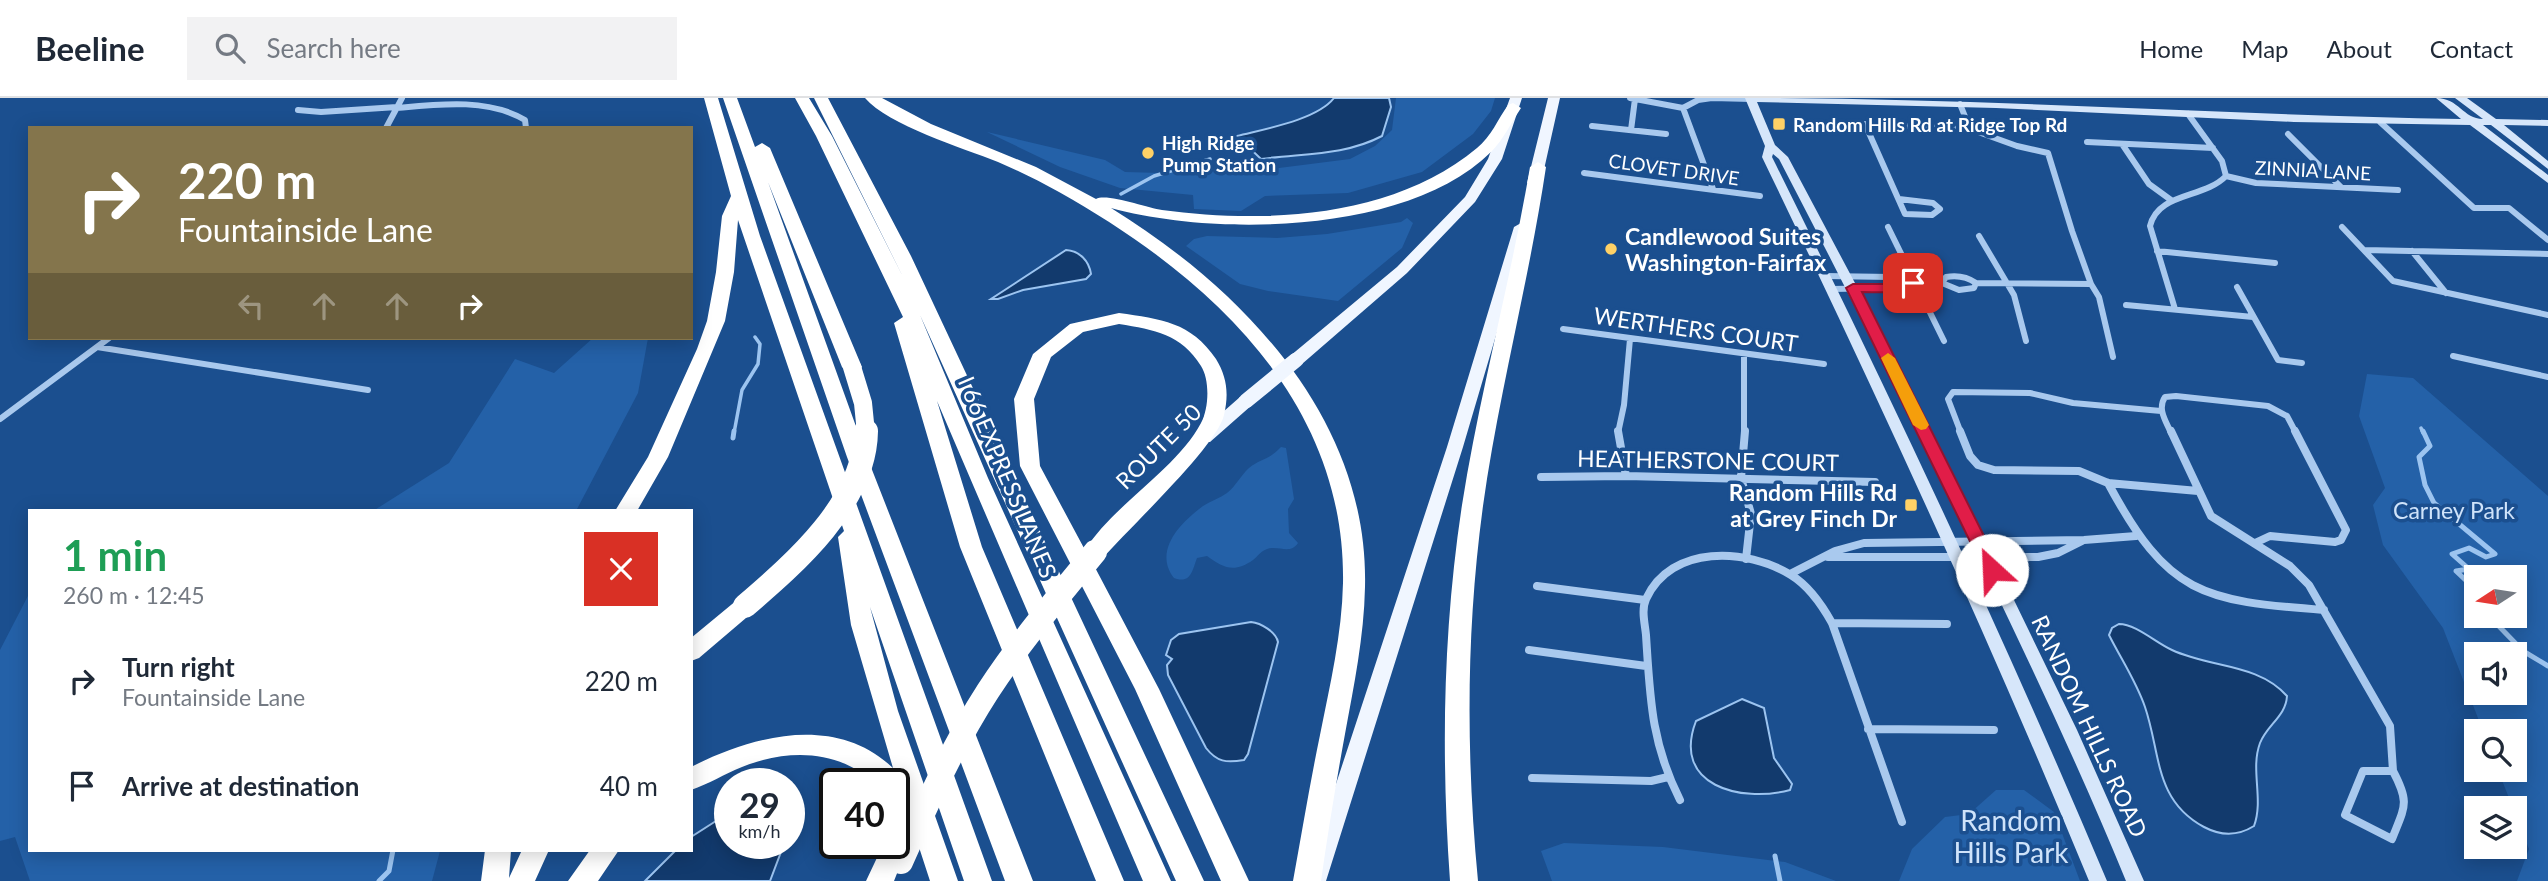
<!DOCTYPE html>
<html lang="en">
<head>
<meta charset="utf-8">
<style>
  body { margin:0; font-family:Lato,sans-serif; background:#f2f2f3; color:#1f2937; height:100vh; display:flex; flex-direction:column; font-size:26px; white-space:nowrap }
  * { box-sizing:border-box; margin:0 }
  p { font-size:23px; color:#747a83 }
  .icon { flex:none; width:38px; height:38px; fill:none; stroke:currentColor; stroke-width:2; stroke-linecap:round; stroke-linejoin:round }
  .map { position:relative; flex:1; overflow:hidden }
  .panel { position:absolute; left:28px; top:411px; width:665px; height:343px; display:flex; flex-direction:column; background:#fff; border-radius:0px; box-shadow:0 4px 18px #0003 }
  .panel>* { flex:none }
  .banner { position:absolute; left:28px; top:28px; width:665px; height:214px; border-radius:0px; box-shadow:0 4px 18px #0003; background:#84754c; color:#fff; overflow:hidden }
  .needle { width:46px; rotate:258deg }
  .fabs { position:absolute; left:2464px; top:467px; display:grid; gap:14px }
  .fabs a { display:grid; place-items:center; width:63px; height:63px; border-radius:0px; background:#fff; box-shadow:0 4px 18px #0003; font-size:35px }
  .speed { position:absolute; left:714px; top:670px; display:flex; gap:14px; font-size:35px; font-weight:700; text-align:center }
  .speed>* { display:grid; place-content:center; width:91px; height:91px; border-radius:50%; background:#fff; box-shadow:0 4px 18px #0003; line-height:1 }
  .speed small { font-size:18px; font-weight:400 }
  .speed .limit { border:4px solid #111; border-radius:10px; background:#fff; color:#111 }
  .pin { position:absolute; display:grid; place-items:center; width:60px; height:60px; color:#fff; margin:-30px; border-radius:14px; box-shadow:0 4px 10px #0006 }
  .me { position:absolute; width:77px; margin:-38px; rotate:335deg; stroke-linejoin:round; filter:drop-shadow(0 0 5px #0008) }
  .turn { display:flex; align-items:center; gap:24px; height:147px; padding:0 35px; font-size:32px }
  .turn .icon { width:91px; height:91px; stroke-width:2.5 }
  .turn b { display:block; font-size:49px; line-height:60px }
  .lanes { display:flex; align-items:center; height:66px; padding:0 35px; background:#0003; justify-content:center; gap:35px; direction:ltr }
  .lanes .off { opacity:.35 }
  .round { display:grid; place-items:center; flex:none; width:74px; height:74px; border-radius:0px; background:#f2f2f3 }
  .head { display:flex; align-items:center; justify-content:space-between; height:119px; padding:0 35px }
  h1 { font-size:42px; font-weight:700; line-height:52px; color:#1e9e55 }
  ul { padding:0; list-style:none }
  li { display:flex; align-items:center; gap:21px; height:105px; padding:0 35px }
  li div { flex:1 }
  li b { display:block; font-size:26px }
  li em { font-style:normal }
  header { display:flex; align-items:center; gap:42px; box-sizing:border-box; height:98px; padding:0 35px; background:#fff; border-bottom:2px solid #e0e1e3 }
  header strong { font-size:33px }
  nav { display:flex; gap:38px; margin-inline-start:auto; font-size:24px }
  .search { width:490px; height:63px; background:#f2f2f3; display:flex; align-items:center; gap:18px; box-sizing:border-box; padding:0 24px; border-radius:0px; color:#747a83; font-size:26px }
  .map>svg:first-child { display:block }
  .green { fill:#2461a8; fill-rule:evenodd }
  .water { fill:#123a6d; stroke:#9cc4f0; stroke-width:2 }
  .lines { fill:none; stroke-linecap:round; stroke-linejoin:round }
  .stream-far1 { stroke:#9cc4f0; stroke-width:3.5 }
  .stream { stroke:#9cc4f0; stroke-width:5 }
  .street-far1 { stroke:#a9c9ee; stroke-width:6 }
  .street { stroke:#a9c9ee; stroke-width:8 }
  .secondary { fill:#d6e6fa; fill-rule:evenodd }
  .primary { fill:#f0f6ff; fill-rule:evenodd }
  .highway { fill:#fff; fill-rule:evenodd }
  .primary-bridge { stroke:#f0f6ff; stroke-width:15 }
  .highway-bridge-far1 { stroke:#fff; stroke-width:18 }
  .highway-bridge { stroke:#fff; stroke-width:24 }
  .route { fill:#e11d48; stroke:#92132f; stroke-width:2 }
  .slow { fill:#f59e0b }
  .poi-dot { fill:#ffd166; stroke:#1b4f8f; stroke-width:2.5 }
  .labels { text-anchor:middle; dominant-baseline:central; stroke-width:7; stroke-linejoin:round; paint-order:stroke }
  .far-poi-label { font-size:19px; font-weight:bold; fill:#fff; stroke:#1b4f8f; text-anchor:start }
  .far-street-label { font-size:19px; fill:#fff; stroke:#1b4f8f }
  .poi-label { font-size:23px; font-weight:bold; fill:#fff; stroke:#1b4f8f; text-anchor:start }
  .street-label { font-size:23px; fill:#fff; stroke:#1b4f8f }
  .park-label { font-size:23px; fill:#cfe3fa; stroke:#1b4f8f }
  .near-park-label { font-size:28px; fill:#cfe3fa; stroke:#1b4f8f }
</style>
</head>
<body>
<header>
<strong>Beeline</strong>
<div class="search"><svg class="icon" aria-label="search" viewBox="0 0 24 24"><circle cx="10" cy="10" r="6"/><path d="M15 15l6 6"/></svg>Search here</div>
<nav><a>Home</a><a>Map</a><a>About</a><a>Contact</a></nav>
</header>
<div class="map">
<svg width="2548" height="783" viewBox="0 0 2548 783">
  <rect width="100%" height="100%" fill="#1b4f8f"/>
  <path class="green" d="M1396,0H1495L1491,13L1473,36L1422,74L1348,95L1265,98L1241,113L1194,111L1193,97L1120,90L1060,69L987,34L1105,62L1125,74L1161,75L1205,70H1279L1350,61L1375,48L1392,32Z
    M1407,120L1413,125L1402,150L1338,203L1268,193L1240,186L1186,148L1194,141L1207,138L1277,140L1327,136L1401,124Z
    M593,240H648L638,295L576,413H373L449,365L515,261L554,275Z
    M2367,276L2413,280L2548,398V783H2517L2529,751L2498,672H2515V634L2483,633L2443,530L2383,447L2373,407L2385,390L2359,318ZM2476,480H2515V518H2476ZM2515,556V595H2476V556Z
    M1281,349L1286,350L1294,401L1288,411L1289,435L1298,445C1290,457 1279,447 1267,451C1261,453 1258,458 1253,462C1233,476 1223,469 1207,458L1197,460C1192,473 1191,486 1174,480C1153,453 1180,425 1203,408C1211,403 1220,400 1227,395C1236,388 1241,377 1249,370C1261,360 1268,363 1281,349Z
    M30,494V752L440,753L432,783H30L15,739L0,743V552Z
    M1996,692H2024L2054,714L2080,783H1899L1912,751L1945,719L1969,716Z
    M1564,745L1663,749L1785,764L1836,783H1552L1541,753Z"/>
  <path class="water" d="M1334,0H1389L1391,9L1382,38C1344,58 1303,55 1261,61L1237,38C1264,31 1317,22 1334,0Z
    M1066,152C1080,153 1089,163 1091,176L1086,181L1023,192L998,201H991Z
    M1251,524C1261,525 1276,534 1278,544L1248,656L1244,662C1226,665 1217,664 1206,650L1168,577L1167,567L1172,561L1166,557L1171,542L1179,536Z
    M2119,526C2136,526 2156,545 2172,552C2210,570 2258,565 2287,598C2286,618 2267,627 2260,645C2250,672 2264,701 2254,728C2238,738 2221,738 2204,729C2154,702 2161,656 2145,609C2136,583 2121,561 2109,537L2112,530Z
    M1742,601L1764,610L1774,660L1792,686L1790,692C1741,705 1671,688 1696,623Z
    M730,714V746H784L770,783H645L675,753L691,752V739Z"/>
  <g class="lines">
    <path class="stream-far1" d="M1121,96L1154,78L1210,61
      M2421,330L2423,335
      M734,335L742,292L758,266L760,246L755,239"/>
    <path class="stream" d="M2423,333L2430,348L2419,359L2425,387L2434,405L2495,456L2486,459L2469,450L2452,456L2469,471L2456,473L2476,492
      M733,340L734,333
      M2489,518L2523,553L2548,568
      M1775,758L1780,783
      M379,783L389,773L393,752"/>
    <path class="street-far1" d="M1630,0L1683,10L1698,2L1712,0L1751,1
      M1960,6L1970,31
      M397,10C439,6 488,0 525,22L526,30
      M1683,10L1713,91
      M298,12L321,14L397,9
      M2380,24L2474,110H2509L2548,142
      M1592,28L1666,36
      M386,30L402,0
      M1631,32L1635,1
      M2288,36L2341,89
      M2087,44L2213,50
      M2122,46L2149,86L2171,102
      M1584,75L1760,98
      M2226,78L2256,85L2398,92
      M1899,101L1933,105L1940,111L1932,117L1905,116L1865,26L1970,31L2017,48L2048,55L2072,133L2091,186L2099,199L2113,259
      M1888,129L1944,243
      M2342,129L2393,183L2548,217
      M1979,138L2014,197L2026,243
      M2364,152L2548,156
      M2157,153L2275,165
      M2412,153L2446,195
      M1825,178L1891,179L1913,185H1942L1959,192L1974,190L1976,185
      M1942,185L1946,179C1957,177 1966,178 1976,185L2091,186
      M2237,189L2278,262L2302,265
      M1830,191L1897,190L1913,185
      M2126,207L2253,219
      M2175,211L2150,128C2158,94 2204,101 2226,78L2222,63L2188,16
      M1563,231L1824,266
      M97,249L368,292
      M1744,256V335
      M2453,258L2548,279
      M0,321L109,240
      M1618,335L1624,307L1630,241
      M1961,335L1948,301L1953,294L2030,295L2073,305L2161,313
      M2171,335C2166,323 2157,311 2165,299L2176,298L2268,308L2287,318L2296,335"/>
    <path class="street" d="M1618,333L1626,378
      M1745,333L1741,380L1751,416L1746,461
      M1960,333L1970,358L1978,367L1994,372L2079,373L2108,385L2198,393
      M2171,333L2211,418L2290,468L2309,487L2390,628L2393,673
      M1541,379L1626,378L1875,384
      M2108,385C2168,497 2202,503 2324,512
      M2255,445L2270,438L2335,444L2341,442L2346,432L2295,333
      M1828,459H2038L2058,455L2082,443
      M1790,476L1835,453L1864,445L2084,442L2136,438
      M1537,488L1645,502
      M1832,525L1947,526
      M1529,552L1646,568
      M1868,631L1994,632
      M2363,673H2393C2410,705 2405,708 2392,741L2345,717Z
      M1532,680L1651,683L1668,679
      M1680,702C1651,645 1650,599 1646,537C1645,526 1641,512 1646,501C1671,446 1747,450 1791,477C1809,488 1822,507 1832,525L1902,724"/>
    <path class="secondary" d="M1745,0C1984,0 2222,17 2461,21L2436,0C2459,0 2463,21 2483,21L2455,0H2467L2496,21L2548,22V28L2504,27L2548,63V71L2491,27H2483L2548,77V85L2470,27L2294,24L1996,10L1757,4L1775,47L1788,59L1872,217L1979,430L2077,632L2144,783H2126C2083,678 2035,576 1986,474C1919,335 1850,197 1779,61L1773,56L1772,59C1890,297 2004,538 2107,783H2089C1988,538 1877,297 1762,59L1765,48Z"/>
    <path class="primary" d="M1510,0H1522L1502,61L1475,104L1407,175L1302,266H1290L1288,262L1290,258L1397,169L1465,99L1488,61Z
      M1548,0H1560L1541,85L1534,89L1527,85Z
      M1521,125L1528,129L1463,349L1326,783H1304L1447,349L1514,129Z
      M1246,298L1252,299L1254,303L1252,307L1210,344H1198L1196,340L1198,336L1240,299Z"/>
    <path class="highway" d="M704,0H718L760,138L992,783H964L870,509L898,613L958,783H930L901,694L894,696V686H875C839,651 787,651 742,669C724,676 709,686 691,692V669C754,637 836,616 893,670L851,527L838,439L844,433L738,122L734,174L725,223L668,359L637,413H615L648,359L697,251L707,223L716,174L722,118L731,98Z
      M723,0H737L755,49L762,45L770,50L862,269L859,273H845L842,269L768,84L867,359L1033,783H1005L847,359Z
      M795,0H809L832,38L902,177L814,0H828L911,158L1204,783H1176L920,217L988,380L1171,783H1143L937,303L982,449L1124,783H1096L960,449L894,225L903,219L816,38Z
      M865,0H882L931,26L1036,69L1096,101C1107,95 1147,110 1162,112C1266,126 1393,120 1477,50C1491,39 1498,21 1508,7L1513,5L1521,10C1511,25 1503,42 1491,54C1408,136 1217,139 1111,110C1244,192 1369,322 1365,489C1364,539 1354,587 1345,636C1336,685 1328,734 1321,783H1293C1302,734 1310,685 1320,637C1330,587 1342,536 1343,485C1346,301 1207,177 1059,94C1039,83 1019,73 998,64C963,50 888,27 865,0Z
      M1538,64L1546,69C1529,183 1499,294 1483,408C1466,533 1466,658 1478,783H1450C1441,657 1443,532 1462,407C1480,293 1511,182 1530,69Z
      M1119,215C1161,221 1191,224 1216,261C1227,279 1229,296 1224,317C1217,348 1128,431 1103,460H1090L1159,591L1249,783H1221L1135,591L1020,368L1014,301L1033,256L1070,226ZM1119,226C1155,232 1181,236 1201,268C1210,282 1209,310 1201,325C1176,372 1114,406 1085,452L1040,368L1034,301L1051,259L1083,234Z
      M745,499L753,502L756,508L753,514L699,560L691,563V540L737,502Z
      M894,744L901,747L905,755L894,783H866L883,747Z
      M485,752H511L509,780L522,752H549L535,783H481Z
      M590,752H619L598,783H568Z"/>
    <path class="primary-bridge" d="M1246,303L1296,262"/>
    <path class="highway-bridge-far1" d="M852,269L863,305L866,335"/>
    <path class="highway-bridge" d="M745,508C795,465 865,405 866,333
      M901,764C927,706 953,647 988,593C1020,544 1058,499 1095,454"/>
  </g>
  <path class="route" d="M1913,181L1920,185C1905,197 1881,194 1862,194L2001,472L1992,478L1984,472L1846,190L1853,186H1895Z"/>
  <path class="slow" d="M1888,255L1895,260L1929,327L1926,331L1921,332L1913,327L1881,260Z"/>
  <g class="poi-dot">
    <rect x="1772" y="19" width="14" height="14" rx="3.5"/>
    <circle cx="1148" cy="55" r="7"/>
    <circle cx="1611" cy="151" r="7"/>
    <rect x="1904" y="400" width="14" height="14" rx="3.5"/>
  </g>
  <g class="labels">
    <g class="far-poi-label">
      <text x="1793" y="26">Random Hills Rd at Ridge Top Rd</text>
      <text x="1162" y="44">High Ridge<tspan x="1162" dy="22">Pump Station</tspan></text>
    </g>
    <g class="far-street-label">
      <text transform="translate(1674 71) rotate(8)">CLOVET DRIVE</text>
      <text transform="translate(2313 72) rotate(3)">ZINNIA LANE</text>
    </g>
    <g class="poi-label">
      <text x="1625" y="138">Candlewood Suites<tspan x="1625" dy="26">Washington-Fairfax</tspan></text>
      <text x="1897" y="394" text-anchor="end">Random Hills Rd<tspan x="1897" dy="26">at Grey Finch Dr</tspan></text>
    </g>
    <g class="street-label">
      <text transform="translate(1696 231) rotate(8)">WERTHERS COURT</text>
      <text transform="translate(1158 348) rotate(-45)">ROUTE 50</text>
      <text transform="translate(1708 362) rotate(1)">HEATHERSTONE COURT</text>
      <text transform="translate(1008 379) rotate(67)">I 66 EXPRESS LANES</text>
      <text transform="translate(2090 628) rotate(65)">RANDOM HILLS ROAD</text>
    </g>
    <g class="park-label">
      <text x="2454" y="412">Carney Park</text>
    </g>
    <g class="near-park-label">
      <text x="2011" y="722">Random<tspan x="2011" dy="32">Hills Park</tspan></text>
    </g>
  </g>
</svg>
<div class="fabs">
<a><svg class="needle" viewBox="-14 -14 28 28"><path d="M0-13l5 13h-10z" fill="#e53935"/><path d="M0 13l5-13h-10z" fill="#747a83"/></svg></a>
<a><svg class="icon" aria-label="sound" viewBox="0 0 24 24"><path d="M4 9h4l5-4v14l-5-4H4zM17 9q2 3 0 6"/></svg></a>
<a><svg class="icon" aria-label="search" viewBox="0 0 24 24"><circle cx="10" cy="10" r="6"/><path d="M15 15l6 6"/></svg></a>
<a><svg class="icon" aria-label="layers" viewBox="0 0 24 24"><path d="M12 4l9 5-9 5-9-5zM3 14l9 5 9-5"/></svg></a>
</div>
<div class="speed"><div>29<small>km/h</small></div><div class="limit">40</div></div>
<div class="pin" style="left:1913px;top:185px;background:#d93025"><svg class="icon" aria-label="arrive" viewBox="0 0 24 24"><path d="M6 21V4h12l-3 4 3 4H6"/></svg></div>
<svg class="me" style="left:1992px;top:472px" viewBox="-20 -20 40 40"><circle r="19" fill="#fff"/><path d="M0-13L10 11 0 6-10 11z" fill="#e11d48"/></svg>
<div class="banner">
<div class="turn"><svg class="icon" aria-label="right" viewBox="0 0 24 24"><path d="M7 20v-9h11M14 6l5 5-5 5"/></svg><div><b>220 m</b>Fountainside Lane</div></div>
<div class="lanes"><svg class="icon off" aria-label="left" viewBox="0 0 24 24"><path d="M17 20v-9H6M10 6l-5 5 5 5"/></svg><svg class="icon off" aria-label="ahead" viewBox="0 0 24 24"><path d="M12 20V5M6 11l6-6 6 6"/></svg><svg class="icon off" aria-label="ahead" viewBox="0 0 24 24"><path d="M12 20V5M6 11l6-6 6 6"/></svg><svg class="icon" aria-label="right" viewBox="0 0 24 24"><path d="M7 20v-9h11M14 6l5 5-5 5"/></svg></div>
</div>
<section class="panel">
<div class="head"><div><h1>1 min</h1><p>260 m · 12:45</p></div><a class="round" style="background:#d93025;color:#fff"><svg class="icon" aria-label="close" viewBox="0 0 24 24"><path d="M6 6l12 12M18 6L6 18"/></svg></a></div>
<ul>
<li><svg class="icon" aria-label="right" viewBox="0 0 24 24"><path d="M7 20v-9h11M14 6l5 5-5 5"/></svg><div><b>Turn right</b><p>Fountainside Lane</p></div><em>220 m</em></li>
<li><svg class="icon" aria-label="arrive" viewBox="0 0 24 24"><path d="M6 21V4h12l-3 4 3 4H6"/></svg><div><b>Arrive at destination</b></div><em>40 m</em></li>
</ul>
</section>
</div>
</body>
</html>
